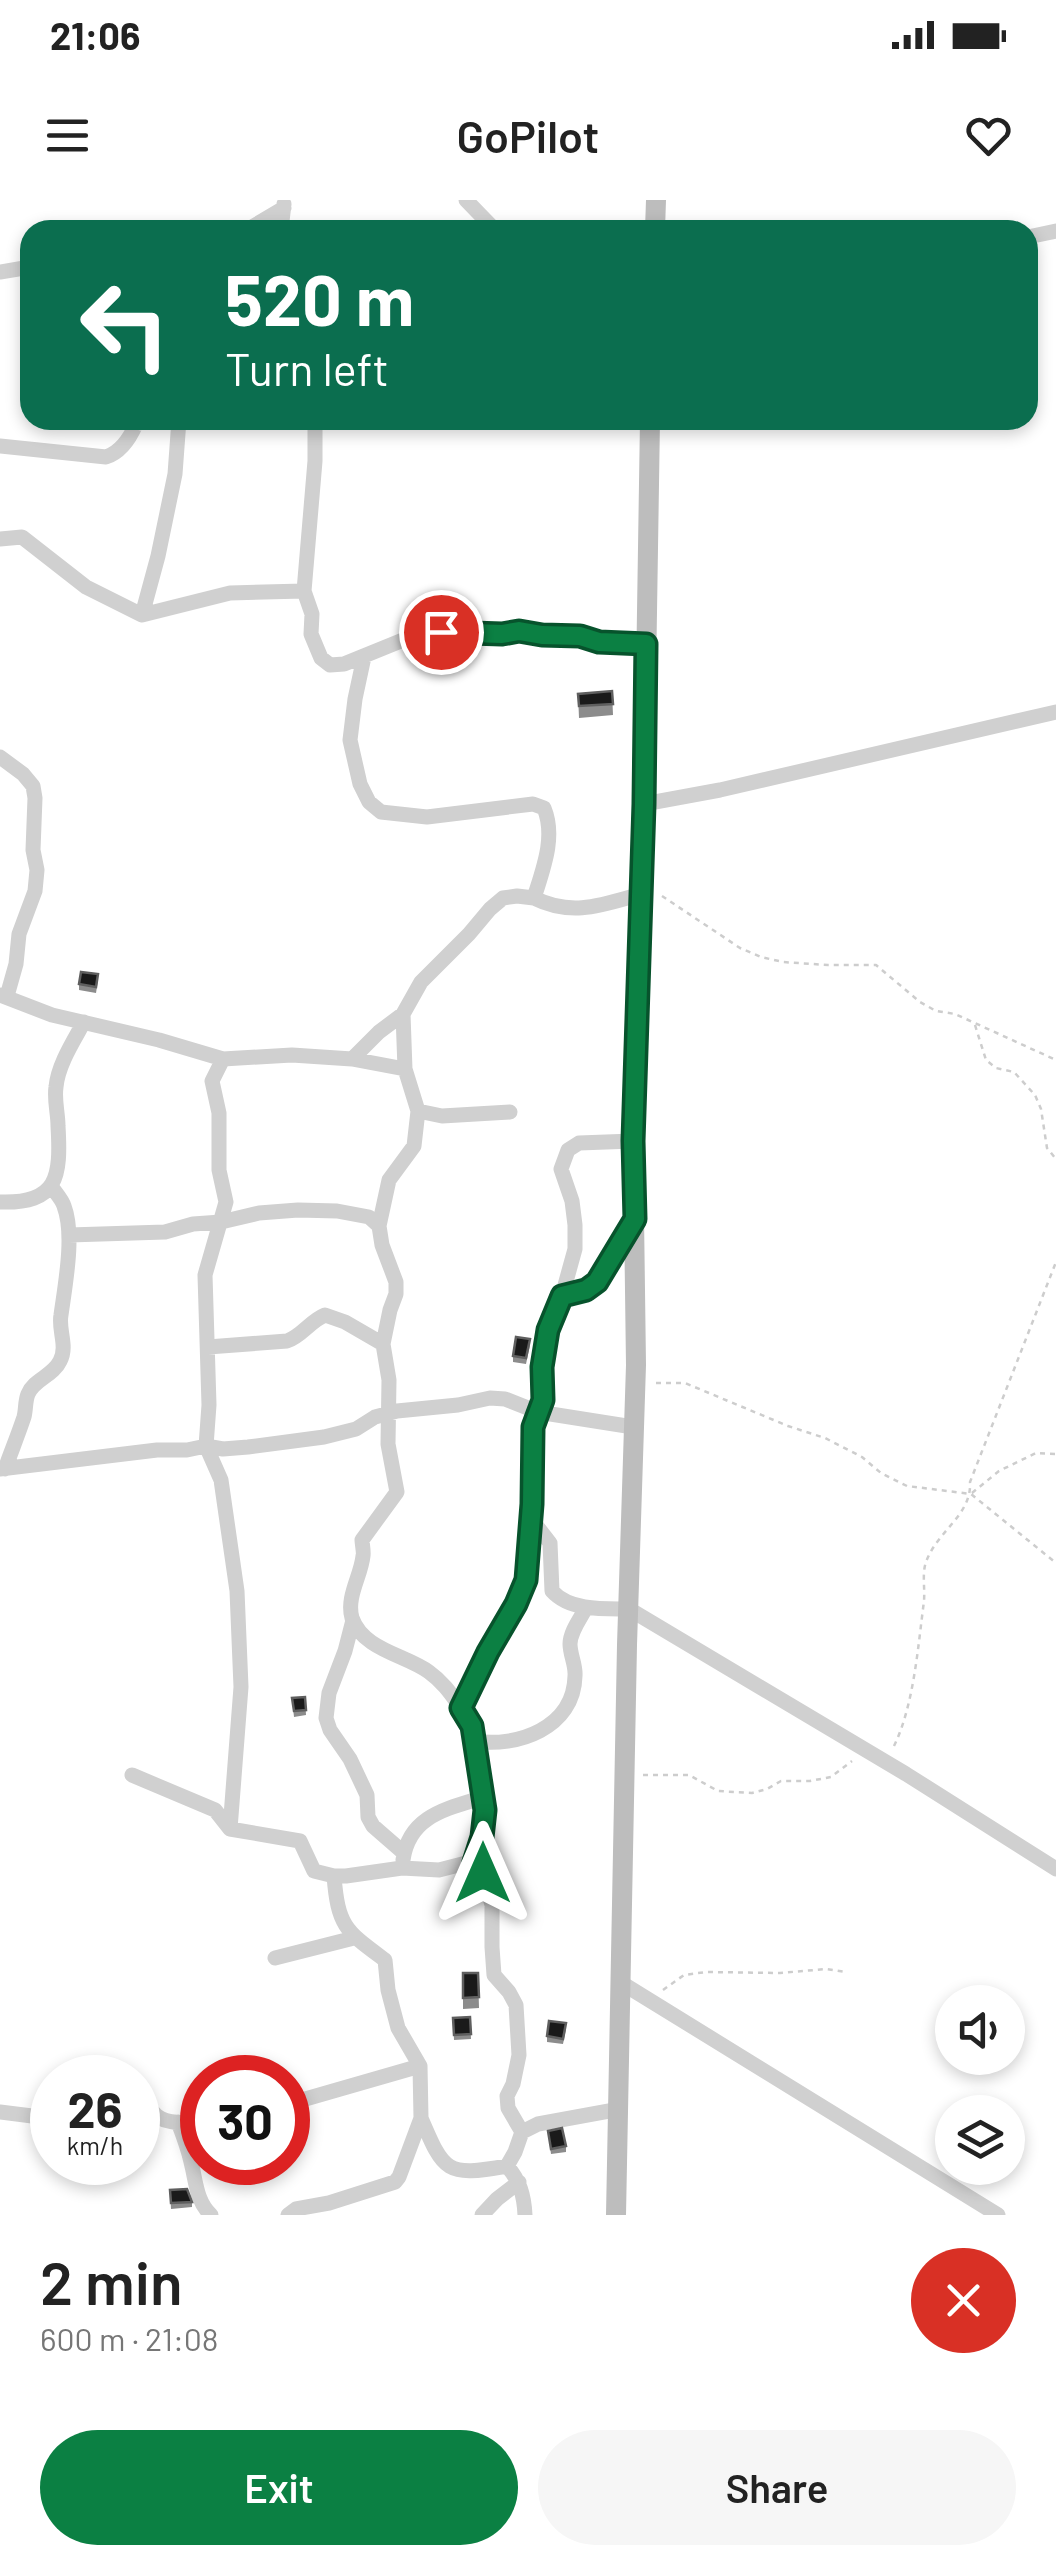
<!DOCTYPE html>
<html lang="en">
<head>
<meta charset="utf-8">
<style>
  body { margin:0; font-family:Barlow,sans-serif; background:#f6f6f6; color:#222; height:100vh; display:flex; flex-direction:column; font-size:38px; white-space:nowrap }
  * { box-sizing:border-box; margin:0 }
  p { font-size:32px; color:#767676 }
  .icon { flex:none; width:55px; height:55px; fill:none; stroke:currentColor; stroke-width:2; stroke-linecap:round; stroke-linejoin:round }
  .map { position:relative; height:2015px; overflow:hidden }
  .side { display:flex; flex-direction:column; background:#fff; flex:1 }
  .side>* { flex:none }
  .hud { position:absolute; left:20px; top:20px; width:1018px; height:210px; border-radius:30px; box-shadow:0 5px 15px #0003; background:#0b6e4f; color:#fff; overflow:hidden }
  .fabs { position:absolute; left:935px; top:1785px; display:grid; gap:20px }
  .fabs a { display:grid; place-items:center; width:90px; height:90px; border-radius:50%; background:#fff; box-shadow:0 5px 15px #0003; font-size:50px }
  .speed { position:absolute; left:30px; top:1855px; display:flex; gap:20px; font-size:50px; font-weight:700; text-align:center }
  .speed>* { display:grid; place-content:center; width:130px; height:130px; border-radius:50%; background:#fff; box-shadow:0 5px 15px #0003; line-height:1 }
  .speed small { font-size:25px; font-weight:400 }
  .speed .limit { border:15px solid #d22; background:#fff; color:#111 }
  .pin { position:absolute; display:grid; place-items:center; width:85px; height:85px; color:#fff; margin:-42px; border:5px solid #fff; border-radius:50%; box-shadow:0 2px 10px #0007 }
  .me { position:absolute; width:110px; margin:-55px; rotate:0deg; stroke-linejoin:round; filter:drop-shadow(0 0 8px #0008) }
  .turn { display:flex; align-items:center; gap:35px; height:210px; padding:0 40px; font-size:45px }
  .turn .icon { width:130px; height:130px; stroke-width:2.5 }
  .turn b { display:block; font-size:70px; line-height:85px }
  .round { display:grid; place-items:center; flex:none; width:105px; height:105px; border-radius:52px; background:#f6f6f6 }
  .overview { display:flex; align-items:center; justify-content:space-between; height:170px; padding:0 40px }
  h1 { font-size:60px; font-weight:600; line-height:75px }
  .action { display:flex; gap:20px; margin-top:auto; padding:20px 40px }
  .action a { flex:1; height:115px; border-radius:60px; background:#0b8043; color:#fff; font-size:40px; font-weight:600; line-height:115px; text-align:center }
  .action a+a { background:#f6f6f6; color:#222 }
  .status { display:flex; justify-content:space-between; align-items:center; height:70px; padding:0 50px; background:#fff; direction:ltr }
  .status svg { height:28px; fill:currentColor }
  header { display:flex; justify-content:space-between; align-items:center; height:130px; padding:0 40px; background:#fff; font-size:45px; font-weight:600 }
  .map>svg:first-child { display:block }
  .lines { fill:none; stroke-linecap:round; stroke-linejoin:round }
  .path { stroke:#cdcdcd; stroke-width:2.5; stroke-dasharray:5 5; stroke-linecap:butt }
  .minor { stroke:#d0d0d0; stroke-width:15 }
  .secondary { stroke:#bdbdbd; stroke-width:20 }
  .wall { fill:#8c8c8c }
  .building { fill:#1a1a1a; stroke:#5f5f5f; stroke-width:2.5 }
  .route-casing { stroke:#07532c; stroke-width:25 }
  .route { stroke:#0b8043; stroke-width:18 }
</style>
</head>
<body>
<div class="status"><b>21:06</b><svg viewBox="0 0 49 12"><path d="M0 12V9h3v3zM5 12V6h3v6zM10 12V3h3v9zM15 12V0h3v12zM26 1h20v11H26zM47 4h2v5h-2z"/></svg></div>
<header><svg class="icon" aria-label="menu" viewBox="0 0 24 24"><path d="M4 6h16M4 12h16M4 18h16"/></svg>GoPilot<svg class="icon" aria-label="heart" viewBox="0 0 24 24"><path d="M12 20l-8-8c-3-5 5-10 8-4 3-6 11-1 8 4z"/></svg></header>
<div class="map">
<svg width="1056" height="2015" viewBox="0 0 1056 2015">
  <rect width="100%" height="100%" fill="#fff"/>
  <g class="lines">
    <path class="path" d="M662,696L740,748L761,757L783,762L828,765H876L920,802L936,811L955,814L1056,860
      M975,825L986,860L996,868L1014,872L1035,895L1041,909L1047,948L1056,959
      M656,1183H685L788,1226L825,1238L862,1257L881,1273L907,1286L971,1294L1056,1363
      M972,1293L999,1271L1036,1253L1056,1254
      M894,1546C914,1505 918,1446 924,1401C925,1388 922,1373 926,1362C937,1331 972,1315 970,1282L1056,1062
      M643,1575H689L718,1591L752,1593L767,1589L781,1581H810L831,1577L852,1561
      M663,1790L684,1775L706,1772L780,1773L826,1769L846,1772"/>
    <path class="minor" d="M466,0L495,30
      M247,30L284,8
      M277,30L282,21L284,4
      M1028,37L1056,31
      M0,72L30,67
      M0,246L106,257C121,252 130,238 136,224C148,220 160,222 173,220
      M0,339L22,337L86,387L142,415L230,393L304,391L312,414L311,434L321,458L330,465L344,464L408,438L441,431L502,433L519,431L541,435L580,436L599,442L647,444
      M304,391L315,261V220
      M142,415L158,356L175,274L179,220
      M0,557L23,574L33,586L35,598L33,650L37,670L35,691L19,734L16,764L7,796
      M644,604L720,590L1056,512
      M534,698C572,717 602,705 641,694
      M0,795L52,815L159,840L223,859L292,855L352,859L379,832L403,814L421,782L469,734L490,709L503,698L517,696L534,698C543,669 556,637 544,608L533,604L427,617L381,612L369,602L360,584L350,540L355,499L364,457
      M403,814L405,869
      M223,859L212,881L219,913V970L226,1002L205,1075L209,1205L206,1246L223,1249L248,1247L324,1237L356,1229L375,1217L397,1211L458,1205L490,1198L505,1199L538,1212L633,1227
      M352,859L405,869L418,911L442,916L510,912
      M418,911L414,946L389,980L379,1026L382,1045L396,1082V1094L390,1110L383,1144L389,1180L388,1244L397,1292L362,1340C362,1343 364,1353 363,1356C361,1376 346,1397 352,1418C363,1450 406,1455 429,1472C443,1482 451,1494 461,1508
      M633,941L579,943L568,950L561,969L572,1001L575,1025V1049L562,1096L549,1129L546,1154L542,1167L543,1200L533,1227V1237L532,1320L550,1343L552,1391C570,1411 604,1409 629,1409L906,1574L1056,1669
      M0,1002C58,1004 61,977 58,926C58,913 54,900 56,887C58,865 73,842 84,822
      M69,1035L165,1032L193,1024L221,1022L259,1013L298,1010L337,1011L369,1017L379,1026
      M562,1096L586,1090L597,1082L634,1020
      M208,1147L287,1141C302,1136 310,1121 325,1115L345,1122L383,1144
      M0,1269L157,1250H187L206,1246L221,1280L237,1391L241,1487L230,1629
      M5,1269C11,1252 18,1235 24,1217C26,1210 25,1201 28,1194C34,1179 53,1176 60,1161C68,1146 58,1130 61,1115C65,1085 75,1035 64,1006C62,999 55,992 51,986
      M353,1420L345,1451L329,1493L326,1518L330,1530L350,1559L367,1595L368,1617L373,1626L404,1653
      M474,1541C517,1548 574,1528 575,1476C576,1465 570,1455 570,1444C570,1432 580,1419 586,1408
      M132,1575L215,1610L230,1629L300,1641L314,1671L334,1676H346L402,1668L439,1670L474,1661
      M403,1660C409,1616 446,1609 484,1597
      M275,1758L354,1738
      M620,1782L998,2015
      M288,1904L420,1866
      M0,1912L40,1917L52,1922
      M421,1918C444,1972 446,1977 507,1966L515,1952L522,1932L538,1924L620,1909
      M138,1919L153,1912C164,1926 186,1922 202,1922
      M178,1922C183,1935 188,1948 191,1962C196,1981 196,2001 211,2015
      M522,1932L508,1908L507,1896L513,1884L519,1855L516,1805L509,1792L494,1775L492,1747V1705L483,1673L474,1661L482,1637L485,1609L471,1526L461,1508L489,1452L516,1405L526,1380L532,1320
      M507,1966C520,1981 524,1995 525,2015
      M288,2015L296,2009L329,2003L395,1982L399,1977L421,1918L420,1866L398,1828L388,1790L385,1760C346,1731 338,1727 334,1676
      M482,2015L497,1999L519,1982"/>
    <path class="secondary" d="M655,30L656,0
      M616,2015L627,1445L636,1165L633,941L644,604L650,220"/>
  </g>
  <path class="wall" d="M612,491L613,515L579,518L578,494Z
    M98,780L96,793L79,790V784Z
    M530,1145L526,1164L513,1162V1156Z
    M305,1497L306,1515L294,1517L292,1498Z
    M463,1773H478L479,1808L463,1809Z
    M470,1817L471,1839L454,1840L453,1818Z
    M566,1829L563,1844L547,1842V1836Z
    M548,1931L566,1946V1952L551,1954Z
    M170,1990L192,2002V2007L171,2009Z"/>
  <path class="building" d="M612,491L613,504L579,506L578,494Z
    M81,772L98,774L96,787L79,784Z
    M516,1137L530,1139L526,1158L513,1156Z
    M305,1497L306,1510L294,1511L292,1498Z
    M463,1773H478L479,1797L463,1798Z
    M470,1817L471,1834L454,1835L453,1818Z
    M549,1821L566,1823L563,1839L547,1836Z
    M562,1928L566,1946L551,1949L548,1931Z
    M187,1989L192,2002L171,2003L170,1990Z"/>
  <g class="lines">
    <g class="route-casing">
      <path id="route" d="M441,432L502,434L519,431L542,435L580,436L599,442L646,444L644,604L633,941L635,1019L597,1082L586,1090L562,1096L548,1130L542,1167L543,1200L533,1227L532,1304L526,1380L516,1404L488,1452L461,1508L472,1526L485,1610L482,1637L474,1662L483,1673"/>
    </g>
    <use href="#route" class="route"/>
  </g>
</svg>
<div class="fabs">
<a><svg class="icon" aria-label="sound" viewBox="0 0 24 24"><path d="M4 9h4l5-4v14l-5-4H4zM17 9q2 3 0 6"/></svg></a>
<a><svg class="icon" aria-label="layers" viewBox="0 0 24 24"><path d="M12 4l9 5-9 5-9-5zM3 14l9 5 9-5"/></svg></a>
</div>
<div class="speed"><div>26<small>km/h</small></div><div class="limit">30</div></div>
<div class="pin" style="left:441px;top:432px;background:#d93025"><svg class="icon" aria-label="arrive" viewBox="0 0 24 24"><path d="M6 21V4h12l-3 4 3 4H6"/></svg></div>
<svg class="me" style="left:483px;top:1673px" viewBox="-20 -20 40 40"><path d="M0-17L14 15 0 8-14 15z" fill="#0b8043" stroke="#fff" stroke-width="4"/></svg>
<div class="hud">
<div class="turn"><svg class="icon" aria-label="left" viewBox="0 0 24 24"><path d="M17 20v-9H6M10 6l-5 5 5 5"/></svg><div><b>520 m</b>Turn left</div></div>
</div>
</div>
<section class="side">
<div class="overview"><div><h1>2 min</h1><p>600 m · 21:08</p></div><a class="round" style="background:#d93025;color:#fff"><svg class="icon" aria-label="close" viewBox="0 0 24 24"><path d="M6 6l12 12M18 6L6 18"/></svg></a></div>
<div class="action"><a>Exit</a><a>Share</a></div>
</section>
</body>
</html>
